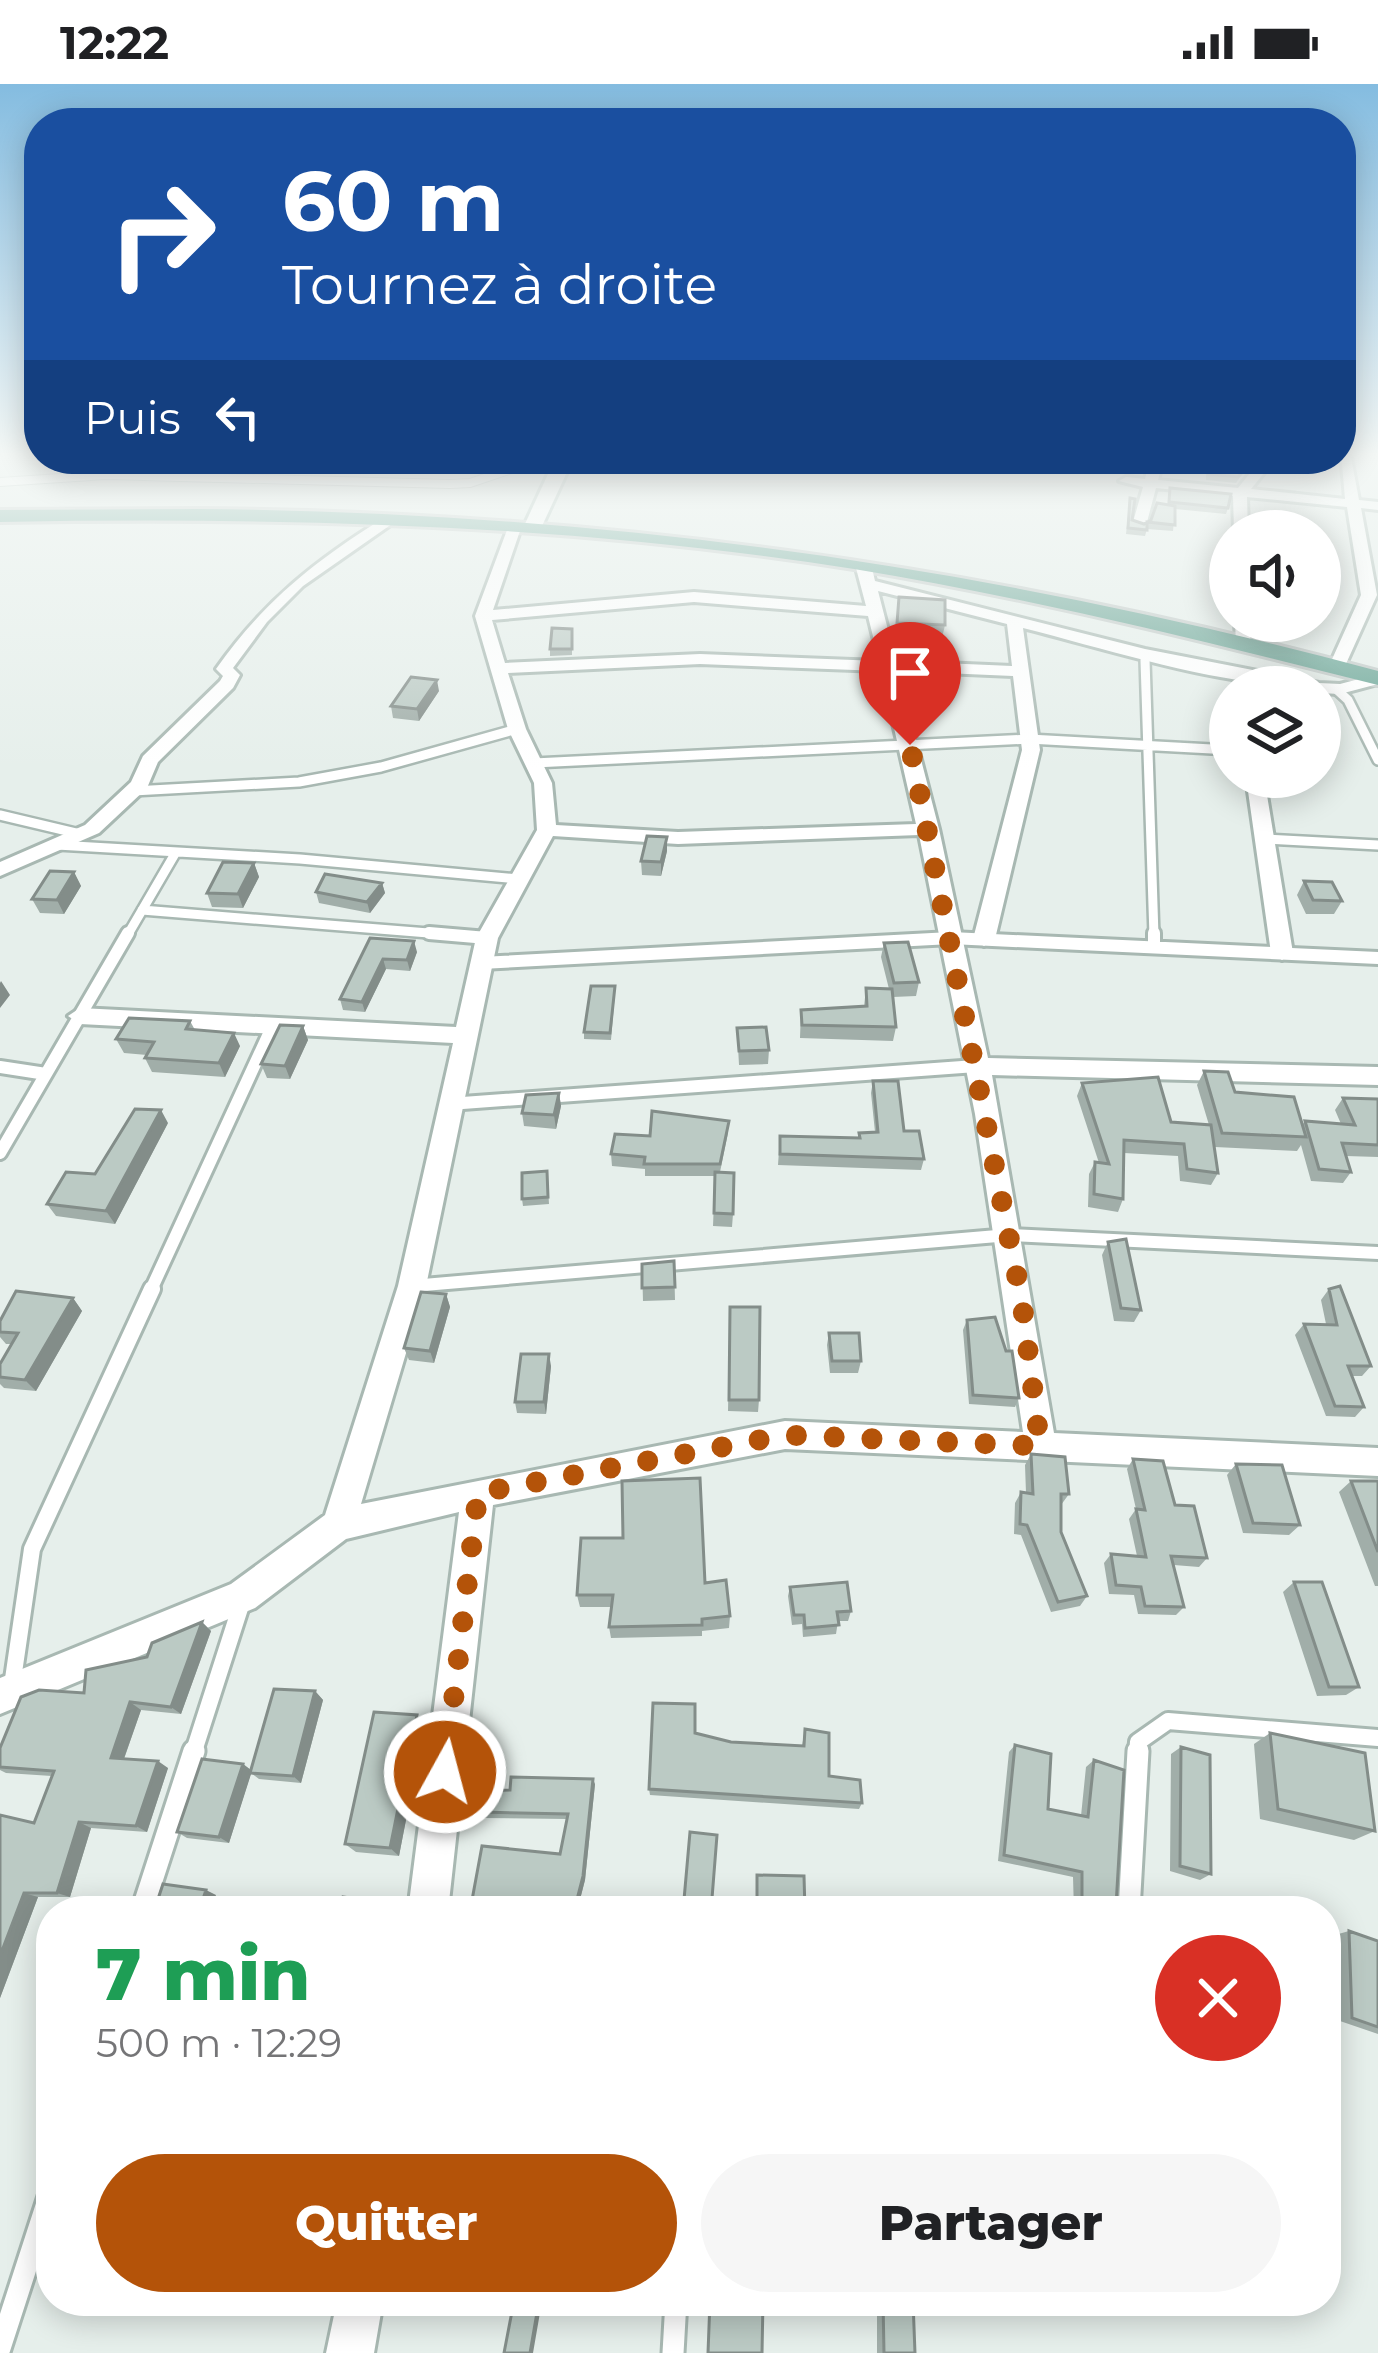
<!DOCTYPE html>
<html lang="fr">
<head>
<meta charset="utf-8">
<style>
  body { margin:0; font-family:Montserrat,sans-serif; background:#f6f6f6; color:#202124; height:100vh; display:flex; flex-direction:column; font-size:45px; white-space:nowrap }
  * { box-sizing:border-box; margin:0 }
  p { font-size:39px; color:#757577 }
  .icon { flex:none; width:66px; height:66px; fill:none; stroke:currentColor; stroke-width:2; stroke-linecap:round; stroke-linejoin:round }
  .map { position:relative; flex:1; overflow:hidden }
  .details { position:absolute; left:36px; top:1812px; width:1305px; height:420px; display:flex; flex-direction:column; background:#fff; border-radius:48px; box-shadow:0 6px 30px #0003 }
  .details>* { flex:none }
  .banner { position:absolute; left:24px; top:24px; width:1332px; height:366px; border-radius:48px; box-shadow:0 6px 30px #0003; background:#1a4fa0; color:#fff; overflow:hidden }
  .tools { position:absolute; left:1209px; top:426px; display:grid; gap:24px }
  .tools a { display:grid; place-items:center; width:132px; height:132px; border-radius:50%; background:#fff; box-shadow:0 6px 30px #0003; font-size:60px }
  .pin { position:absolute; display:grid; place-items:center; width:102px; height:102px; color:#fff; margin:-123px -51px; border-radius:50% 50% 50% 0; rotate:-45deg; box-shadow:0 0 12px #0007 }
  .pin .icon { rotate:45deg }
  .me { position:absolute; width:132px; margin:-66px; rotate:7deg; stroke-linejoin:round; filter:drop-shadow(0 0 9px #0008) }
  .turn { display:flex; align-items:center; gap:42px; height:252px; padding:0 60px; font-size:54px }
  .turn .icon { width:156px; height:156px; stroke-width:2.5 }
  .turn b { display:block; font-size:84px; line-height:102px }
  .then { display:flex; align-items:center; height:114px; padding:0 60px; background:#0003; gap:24px; font-size:45px }
  .round { display:grid; place-items:center; flex:none; width:126px; height:126px; border-radius:63px; background:#f6f6f6 }
  .head { display:flex; align-items:center; justify-content:space-between; height:204px; padding:0 60px }
  h1 { font-size:72px; font-weight:800; line-height:90px; color:#1e9e55 }
  .primary-button { display:flex; gap:24px; margin-top:auto; padding:24px 60px }
  .primary-button a { flex:1; height:138px; border-radius:72px; background:#b45309; color:#fff; font-size:48px; font-weight:800; line-height:138px; text-align:center }
  .primary-button a+a { background:#f6f6f6; color:#202124 }
  .status { display:flex; justify-content:space-between; align-items:center; height:84px; padding:0 60px; background:#fff; direction:ltr }
  .status svg { height:33px; fill:currentColor }
  .map>svg:first-child { display:block }
  .lines { fill:none; stroke-linecap:round; stroke-linejoin:round }
  .lane-far4-casing { stroke:#a8b8b2; stroke-width:10 }
  .lane-far3-casing { stroke:#a8b8b2; stroke-width:14 }
  .lane-far2-casing { stroke:#a8b8b2; stroke-width:18 }
  .lane-far1-casing { stroke:#a8b8b2; stroke-width:22 }
  .lane-casing { stroke:#a8b8b2; stroke-width:27 }
  .street-casing { stroke:#a8b8b2; stroke-width:6 }
  .secondary-casing { stroke:#a4bbb3; stroke-width:6 }
  .primary-casing { stroke:#c2cac8; stroke-width:6 }
  .lane-far4 { stroke:#fff; stroke-width:8 }
  .lane-far3 { stroke:#fff; stroke-width:9 }
  .lane-far2 { stroke:#fff; stroke-width:12 }
  .lane-far1 { stroke:#fff; stroke-width:16 }
  .lane { stroke:#fff; stroke-width:21 }
  .street { fill:#fff; fill-rule:evenodd }
  .secondary { fill:#fff; fill-rule:evenodd }
  .primary { fill:#6aa596; fill-rule:evenodd }
  .wall { fill:#a1aea9 }
  .shaded-wall { fill:#838d89 }
  .building { fill:#bbcac4; stroke:#838d89; stroke-width:3 }
  .route { stroke:#b45309; stroke-width:21; stroke-dasharray:0 37.8 }
</style>
</head>
<body>
<div class="status"><b>12:22</b><svg viewBox="0 0 49 12"><path d="M0 12V9h3v3zM5 12V6h3v6zM10 12V3h3v9zM15 12V0h3v12zM26 1h20v11H26zM47 4h2v5h-2z"/></svg></div>
<div class="map">
<svg width="1378" height="2269" viewBox="0 0 1378 2269">
  <rect width="100%" height="100%" fill="#e6efeb"/>
  <g class="lines">
    <g class="lane-far4-casing">
      <path id="lane-far4" d="M0,398L106,391L450,400L470,399L541,375
        M1145,570V579"/>
    </g>
    <g class="lane-far3-casing">
      <path id="lane-far3" d="M1145,576L1154,852
        M1336,605L1348,616L1378,676
        M534,679L1029,655L1230,666
        M133,707L299,698L381,683L517,645
        M0,731L80,750
        M1264,755L1378,761
        M57,761L300,775L518,795
        M142,826L466,852
        M127,852L176,768"/>
    </g>
    <g class="lane-far2-casing">
      <path id="lane-far2" d="M429,849L487,854
        M1154,849V863
        M481,879L951,854L1378,874
        M0,983L46,990
        M449,1020L976,982
        M0,1069L128,849
        M412,1202L1009,1151L1378,1169
        M150,1208L273,941"/>
    </g>
    <g class="lane-far1-casing">
      <path id="lane-far1" d="M12,1602L32,1465L152,1205
        M193,1670L242,1518
        M1137,1670L1138,1658L1168,1637L1378,1654"/>
    </g>
    <g class="lane-casing">
      <path id="lane" d="M142,1827L194,1667
        M1129,1827L1138,1667
        M0,2264L51,2107
        M673,2269L676,2217"/>
    </g>
    <g class="street-casing">
      <path id="street" d="M1341,368H1350L1359,416L1378,418V426L1361,424L1377,511L1345,582L1337,587L1329,582L1361,511L1347,423L1247,413L1248,447H1234L1233,412L1156,404L1147,438L1140,442L1133,438L1143,403L1119,397L1126,393L1145,395L1150,375H1164L1158,396L1238,404L1250,389L1243,375H1257L1264,389L1251,405L1345,415Z
        M387,432L399,435L303,502L267,538L233,584L240,591L233,604L158,678L147,704L99,749L0,792V778L85,741L131,698L143,672L220,597L223,592L216,585C263,518 317,475 387,432Z
        M510,438L522,441L493,526L694,508L866,522L856,484L864,479L872,484L875,497L1145,565L1319,599L1340,600L1378,590V600L1340,610L1320,609V603C1221,603 1118,568 1023,544L1040,666L995,855L984,862L973,855L1022,666L1013,592L898,587L939,745L988,974L1378,983V1001L992,991L1054,1349L1378,1364V1392L785,1365L493,1421L448,1827H408L459,1428L346,1455L255,1524L0,1630V1594L231,1500L325,1431L398,1202L453,959L80,940L68,932L80,924L456,943L476,854L537,746L534,699L508,645L475,532ZM878,507L1007,540L1012,582L896,577ZM694,518L868,532L879,577L700,570L505,579L492,536ZM700,580L881,587L916,740L678,748L556,741L552,699L526,645L508,589ZM919,751L975,1030L1023,1348L785,1337L361,1420L426,1202L498,854L553,752L678,760Z
        M1235,537H1251L1250,563L1236,560Z
        M1246,693H1264L1293,869L1282,876L1271,869Z
        M337,2217H383L374,2269H326Z"/>
    </g>
    <g class="secondary-casing">
      <path id="secondary" d="M555,375H573L542,442L526,446L524,442Z"/>
    </g>
    <g class="primary-casing">
      <path id="primary" d="M198,425C603,428 987,482 1378,587V601C1204,557 1031,514 854,485C571,440 286,433 0,438V426Z"/>
    </g>
    <use href="#lane-far4" class="lane-far4"/>
    <use href="#lane-far3" class="lane-far3"/>
    <use href="#lane-far2" class="lane-far2"/>
    <use href="#lane-far1" class="lane-far1"/>
    <use href="#lane" class="lane"/>
    <use href="#street" class="street"/>
    <use href="#secondary" class="secondary"/>
    <use href="#primary" class="primary"/>
  </g>
  <path class="wall" d="M1206,375H1244L1247,383L1236,399L1206,396Z
    M1170,404L1228,424L1226,430L1175,425L1173,447L1147,445L1145,452L1126,450L1130,414L1132,436L1144,440L1168,421Z
    M899,513L945,541L942,554L895,552Z
    M572,545V571L550,572V565Z
    M439,607L419,637L393,634L391,622Z
    M667,767L661,792L642,791L641,777Z
    M254,779L259,793L243,824L212,823L207,809Z
    M74,788L81,802L64,830L40,829L32,815Z
    M1304,797L1342,817L1334,830H1306L1297,811Z
    M382,799L385,809L370,829L319,819L316,808Z
    M370,854L417,868L410,887L386,885L365,928L343,926L340,915Z
    M884,859L919,898L916,912L893,913L896,943L893,957L800,954L801,926L864,923L866,904L889,905L881,873Z
    M615,909L611,956L584,955V948Z
    M190,937L195,946L240,962L225,993L152,988L145,974L147,971L124,969L116,955Z
    M303,942L308,956L290,995L267,994L261,980Z
    M737,944L769,966L768,980L739,981Z
    M1204,987L1235,1008L1302,1041L1305,1037L1341,1040L1335,1026L1343,1014L1378,1015V1073L1346,1072L1351,1088L1343,1099L1311,1097L1301,1061L1297,1067L1215,1063L1213,1055L1218,1089L1211,1101L1180,1097L1178,1072L1124,1069L1123,1115L1118,1128L1088,1123L1089,1090L1095,1078L1099,1079L1077,1012L1082,999L1171,1038L1209,1041L1197,1001Z
    M873,997L924,1075L921,1086L778,1081L780,1052L858,1054L859,1049L875,1048L871,1009Z
    M559,1009L561,1022L556,1045L524,1042L522,1029Z
    M168,1039L115,1140L56,1132L47,1120L95,1090Z
    M728,1049L720,1088L733,1130L732,1143L713,1142L715,1092H645V1085L612,1082L611,1070L650,1052Z
    M547,1087L549,1120L523,1122L522,1115Z
    M1108,1158L1141,1226L1134,1238L1114,1237L1102,1171Z
    M674,1177L675,1216L643,1217L642,1180Z
    M1329,1205L1371,1282L1362,1292H1352L1364,1323L1355,1333L1326,1332L1295,1251L1304,1240H1326L1321,1216Z
    M446,1210L450,1223L434,1279L409,1276L404,1264Z
    M73,1214L82,1227L36,1307L4,1304L0,1300V1280L11,1260H6L0,1253V1237Z
    M730,1223L759,1316L758,1328L728,1327Z
    M967,1236L1006,1267L1019,1314L1015,1323L969,1320L963,1246Z
    M829,1249L861,1277L858,1289H830L827,1261Z
    M551,1282L546,1330L517,1329L515,1318Z
    M1031,1370L1069,1410L1061,1421V1448L1087,1512L1080,1522L1051,1528L1021,1451L1014,1450L1015,1419L1021,1408L1026,1409L1025,1381Z
    M1133,1375L1175,1421L1207,1474L1199,1483L1174,1481L1184,1523L1176,1531L1138,1530L1134,1511L1109,1510L1104,1479L1111,1470L1137,1472L1129,1435L1136,1425L1127,1385Z
    M1236,1380L1300,1441L1289,1451L1243,1449L1227,1391Z
    M1351,1397H1378V1502H1375L1339,1408Z
    M1294,1498L1359,1603L1346,1611L1317,1612L1283,1508Z
    M705,1499L730,1532L729,1544L702,1547V1552L611,1554L609,1543L612,1523H580L577,1511Z
    M790,1503L851,1527L848,1537H838L836,1550L803,1553L802,1540L792,1541L788,1512Z
    M202,1538L211,1547L181,1630L141,1626L124,1675L168,1684L147,1748L91,1744L70,1813H38L0,1914V1731L34,1739L52,1692L6,1689L0,1686V1664L84,1609Z
    M315,1607L323,1616L301,1699L259,1695L251,1689L229,1759L187,1754L177,1748L243,1680L251,1686Z
    M424,1643L399,1772L356,1768L345,1760Z
    M805,1645L829,1692L862,1719L859,1725L650,1711L649,1705L695,1649L731,1658L802,1662Z
    M1270,1649L1375,1747L1354,1756L1260,1735L1254,1660Z
    M1015,1661L1048,1725L1081,1732L1086,1683L1094,1676L1116,1822L1107,1827H1074L1073,1793L998,1777L1009,1668Z
    M1181,1663L1211,1790L1200,1796L1170,1787L1171,1670Z
    M595,1700L585,1796L577,1827H470L560,1770L567,1735L484,1734L480,1728Z
    M1349,1847L1378,1857V1950L1337,1936L1335,1851Z
    M877,2217H913L915,2269H877Z"/>
  <path class="shaded-wall" d="M437,596L439,607L419,637L417,625Z
    M667,753V767L661,792V778Z
    M254,779L259,793L243,824L238,810Z
    M74,788L81,802L64,830L57,816Z
    M382,799L385,809L370,829L367,818Z
    M414,857L417,868L410,887L407,876Z
    M383,875L386,885L365,928L362,918Z
    M1,897L10,911L0,924V899Z
    M303,942L308,956L290,995L285,982Z
    M234,949L240,962L225,993L219,979Z
    M559,1009L561,1022L556,1045L554,1031Z
    M161,1026L168,1039L115,1140L106,1127Z
    M446,1210L450,1223L434,1279L430,1267Z
    M73,1214L82,1227L36,1307L25,1296Z
    M549,1270L551,1282L546,1330L544,1318Z
    M202,1538L211,1547L181,1630L171,1623Z
    M315,1607L323,1616L301,1699L293,1692Z
    M130,1618L141,1626L122,1680L111,1674Z
    M417,1631L424,1643L399,1772L390,1764Z
    M158,1677L168,1684L147,1748L136,1742Z
    M243,1680L252,1687L229,1759L219,1753Z
    M593,1695L595,1700L585,1796L577,1827H574Z
    M79,1738L91,1744L70,1813L57,1809Z
    M206,1806L216,1811L211,1827H199Z
    M24,1809L38,1813L0,1914V1872Z
    M539,2217H542L533,2269H530Z"/>
  <path class="building" d="M1208,375H1243L1247,383L1238,393L1208,390Z
    M1170,404L1231,410L1228,424L1169,418Z
    M1130,414L1135,415L1132,436L1144,440L1151,436L1157,419L1175,422V441L1147,438V446L1128,444Z
    M899,513L945,516V541L897,539Z
    M552,544L572,545V565H550Z
    M411,593L437,596L417,625L391,622Z
    M647,752L667,753L661,778L641,777Z
    M223,778L254,779L238,810L207,809Z
    M50,787L74,788L57,816L32,815Z
    M325,790L382,799L367,818L316,808Z
    M1304,797L1332,798L1342,817L1313,816Z
    M370,854L414,857L407,876L383,875L362,918L340,915Z
    M908,858L919,898L894,899L884,859Z
    M591,902H615L610,949L584,948Z
    M866,904L892,905L896,943L802,941L801,926L867,922Z
    M129,934L190,937L186,945L234,949L219,979L145,974L154,958L116,955Z
    M280,941L303,942L285,982L261,980Z
    M766,943L769,966L739,967L737,944Z
    M1204,987L1228,988L1235,1008L1294,1013L1306,1053L1222,1049Z
    M1158,993L1171,1038L1211,1041L1218,1089L1187,1085L1184,1060L1124,1056L1123,1115L1094,1110L1095,1078L1109,1080L1082,999Z
    M873,997H898L904,1047H919L924,1075L780,1070V1052L860,1054L859,1049L878,1048Z
    M559,1009L554,1031L522,1029L526,1011Z
    M1343,1014L1378,1015V1061L1342,1059L1351,1088L1319,1085L1305,1037L1355,1041Z
    M135,1025L161,1026L106,1127L47,1120L66,1088L95,1090Z
    M652,1027L729,1037L720,1080H644L645,1073L611,1070L615,1050L650,1052Z
    M547,1087L548,1113L522,1115V1089Z
    M715,1088L734,1089L733,1130L714,1129Z
    M1126,1155L1141,1226L1121,1224L1108,1158Z
    M674,1177L675,1203L642,1204V1180Z
    M1340,1202L1371,1282H1348L1364,1323L1335,1322L1304,1240L1337,1241L1329,1205Z
    M16,1207L73,1214L25,1296L0,1293V1280L18,1249L0,1248V1237Z
    M421,1208L446,1210L430,1267L404,1264Z
    M730,1223H760L759,1316H729Z
    M995,1233L1006,1267H1012L1019,1314L973,1311L967,1236Z
    M829,1249H859L861,1277H832Z
    M521,1270H549L544,1318H515Z
    M1031,1370L1065,1373L1069,1410H1061V1448L1087,1512L1058,1518L1027,1441L1020,1440L1021,1408L1033,1410Z
    M1133,1375L1163,1377L1175,1421L1194,1422L1207,1474L1171,1472L1184,1523L1145,1522L1141,1503L1116,1501L1111,1470L1146,1473L1136,1425L1145,1426Z
    M1236,1380L1282,1381L1300,1441L1253,1439Z
    M700,1394L705,1499L726,1496L730,1532L702,1535V1541L609,1543L613,1511H577L581,1454H623L622,1397Z
    M1351,1397H1378V1468Z
    M847,1498L851,1527L837,1528L839,1541L805,1544L804,1531H794L790,1503Z
    M1294,1498H1322L1359,1603H1329Z
    M202,1538L171,1623L130,1618L111,1674L158,1677L136,1742L79,1738L57,1809H24L0,1872V1731L34,1739L54,1687L0,1683V1664L21,1613L39,1606L84,1609L86,1586L147,1573L152,1559Z
    M274,1605L315,1607L293,1692L250,1689Z
    M653,1619L695,1620V1649L731,1658L804,1662L805,1645L829,1649V1692L860,1696L862,1719L649,1705Z
    M374,1628L417,1631L390,1764L345,1760Z
    M1270,1649L1365,1669L1375,1747L1278,1725Z
    M1015,1661L1051,1670L1048,1725L1088,1733L1094,1676L1124,1686L1116,1822L1106,1819L1107,1827H1082V1788L1004,1771Z
    M1181,1663L1210,1671L1211,1790L1180,1782Z
    M202,1675L243,1680L219,1753L177,1748Z
    M511,1693L593,1695L583,1792L574,1827H548L540,1825V1827H470L482,1762L560,1770L568,1730L480,1728L481,1707L510,1706Z
    M690,1748L717,1751L711,1827H683Z
    M757,1791L804,1792L805,1827H757Z
    M163,1800L206,1806L199,1827H154Z
    M343,1813L387,1819L385,1827H339Z
    M1349,1847L1378,1857V1943L1352,1934Z
    M51,2169V2199L41,2198Z
    M514,2217H539L530,2269H504Z
    M710,2217H763L762,2269H708Z
    M883,2217H913L915,2269H884Z"/>
  <linearGradient id="sky" x2="0" y2="1"><stop stop-color="#84bce0"/><stop offset="0.54" stop-color="#f4f8f6"/><stop offset="1" stop-color="#f4f8f6" stop-opacity="0"/></linearGradient>
  <rect width="1378" height="685" fill="url(#sky)"/>
  <g class="lines">
    <path class="route" d="M445,1688L478,1409L785,1351L1040,1362L1022,1218L910,661"/>
  </g>
</svg>
<div class="tools">
<a><svg class="icon" aria-label="sound" viewBox="0 0 24 24"><path d="M4 9h4l5-4v14l-5-4H4zM17 9q2 3 0 6"/></svg></a>
<a><svg class="icon" aria-label="layers" viewBox="0 0 24 24"><path d="M12 4l9 5-9 5-9-5zM3 14l9 5 9-5"/></svg></a>
</div>
<div class="pin" style="left:910px;top:661px;background:#d93025"><svg class="icon" aria-label="arrive" viewBox="0 0 24 24"><path d="M6 21V4h12l-3 4 3 4H6"/></svg></div>
<svg class="me" style="left:445px;top:1688px" viewBox="-20 -20 40 40"><circle r="17" fill="#b45309" stroke="#fff" stroke-width="3"/><path d="M0-11L8 9 0 5-8 9z" fill="#fff"/></svg>
<div class="banner">
<div class="turn"><svg class="icon" aria-label="right" viewBox="0 0 24 24"><path d="M7 20v-9h11M14 6l5 5-5 5"/></svg><div><b>60 m</b>Tournez à droite</div></div>
<div class="then">Puis<svg class="icon" aria-label="left" viewBox="0 0 24 24"><path d="M17 20v-9H6M10 6l-5 5 5 5"/></svg></div>
</div>
<section class="details">
<div class="head"><div><h1>7 min</h1><p>500 m · 12:29</p></div><a class="round" style="background:#d93025;color:#fff"><svg class="icon" aria-label="close" viewBox="0 0 24 24"><path d="M6 6l12 12M18 6L6 18"/></svg></a></div>
<div class="primary-button"><a>Quitter</a><a>Partager</a></div>
</section>
</div>
</body>
</html>
